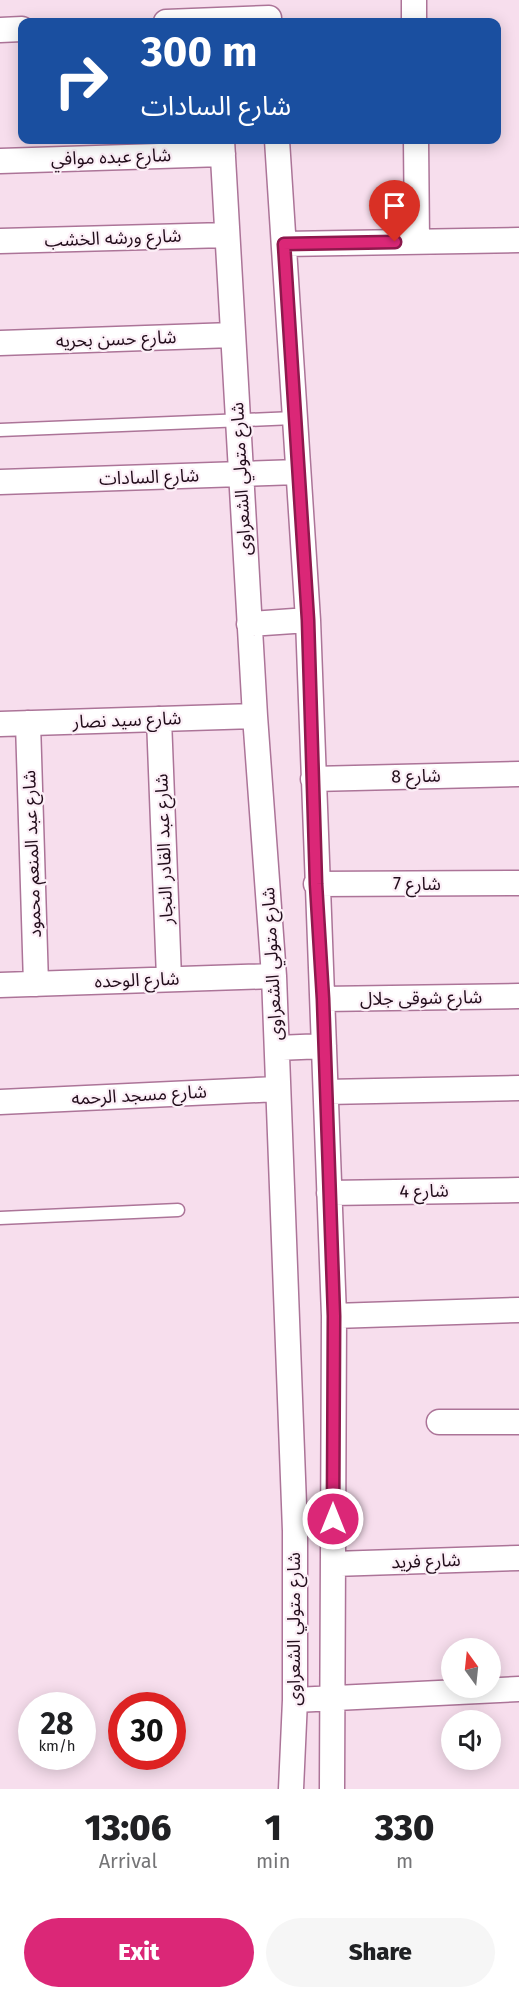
<!DOCTYPE html>
<html lang="en">
<head>
<meta charset="utf-8">
<style>
  body { margin:0; font-family:"Fira Sans","Noto Sans Arabic",sans-serif; background:#f6f6f6; color:#202124; height:100vh; display:flex; flex-direction:column; font-size:22px; white-space:nowrap }
  * { box-sizing:border-box; margin:0 }
  p { font-size:20px; color:#757577 }
  .icon { flex:none; width:33px; height:33px; fill:none; stroke:currentColor; stroke-width:2; stroke-linecap:round; stroke-linejoin:round }
  .map { position:relative; height:1789px; overflow:hidden }
  .sheet { display:flex; flex-direction:column; background:#fff; flex:1 }
  .sheet>* { flex:none }
  .guide { position:absolute; left:18px; top:18px; width:483px; height:126px; border-radius:12px; box-shadow:0 3px 15px #0003; background:#1a4fa0; color:#fff; overflow:hidden }
  .needle { width:39px; rotate:345deg }
  .fabs { position:absolute; left:441px; top:1638px; display:grid; gap:12px }
  .fabs a { display:grid; place-items:center; width:60px; height:60px; border-radius:50%; background:#fff; box-shadow:0 3px 15px #0003; font-size:30px }
  .speed { position:absolute; left:18px; top:1692px; display:flex; gap:12px; font-size:30px; font-weight:700; text-align:center }
  .speed>* { display:grid; place-content:center; width:78px; height:78px; border-radius:50%; background:#fff; box-shadow:0 3px 15px #0003; line-height:1 }
  .speed small { font-size:15px; font-weight:400 }
  .speed .limit { border:9px solid #d22; background:#fff; color:#111 }
  .pin { position:absolute; display:grid; place-items:center; width:51px; height:51px; color:#fff; margin:-62px -26px; border-radius:50% 50% 50% 0; rotate:-45deg; box-shadow:0 0 6px #0007 }
  .pin .icon { rotate:45deg }
  .me { position:absolute; width:66px; margin:-33px; rotate:0deg; stroke-linejoin:round; filter:drop-shadow(0 0 4px #0008) }
  .turn { display:flex; align-items:center; gap:21px; height:126px; padding:0 24px; font-size:27px }
  .turn .icon { width:78px; height:78px; stroke-width:2.5 }
  .turn b { display:block; font-size:42px; line-height:51px }
  .eta { display:flex; justify-content:space-evenly; align-items:center; height:102px; text-align:center }
  .eta b { font-size:36px; font-weight:800; line-height:42px }
  .primary-button { display:flex; gap:12px; margin-top:auto; padding:12px 24px }
  .primary-button a { flex:1; height:69px; border-radius:36px; background:#db2777; color:#fff; font-size:24px; font-weight:800; line-height:69px; text-align:center }
  .primary-button a+a { background:#f6f6f6; color:#202124 }
  .map>svg:first-child { display:block }
  .lines { fill:none; stroke-linecap:round; stroke-linejoin:round }
  .lane-casing { stroke:#ac7498; stroke-width:15 }
  .street-casing { stroke:#ac7498; stroke-width:27 }
  .lane { stroke:#fff; stroke-width:12 }
  .street { stroke:#fff; stroke-width:24 }
  .route-casing { stroke:#8e194d; stroke-width:15 }
  .route { stroke:#db2777; stroke-width:10 }
  .labels { text-anchor:middle; dominant-baseline:central; stroke-width:4.5; stroke-linejoin:round; paint-order:stroke }
  .street-label { font-size:18px; fill:#220d1b; stroke:#fceff7 }
</style>
</head>
<body>
<div class="map">
<svg width="519" height="1789" viewBox="0 0 519 1789">
  <rect width="100%" height="100%" fill="#f7deed"/>
  <g class="lines">
    <g class="lane-casing">
      <path id="lane" d="M0,430L294,418
        M0,1218L178,1210"/>
    </g>
    <g class="street-casing">
      <path id="street" d="M414,0V22
        M166,22L269,18
        M0,30L22,29
        M222,140L255,716L274,976L295,1531V1700L291,1789
        M277,140L308,620L334,1316L332,1789
        M416,140L417,241
        M0,161L223,154
        M0,241L227,235
        M284,244L519,240
        M0,343L233,335
        M0,482L298,472
        M249,624L308,620
        M159,719L169,978
        M28,723L36,984
        M0,724L255,716
        M313,779L519,774
        M316,884L519,883
        M0,985L274,976
        M323,999L519,996
        M277,1048L324,1046
        M326,1092L519,1088
        M0,1102L278,1089
        M329,1193L519,1190
        M334,1316L519,1310
        M439,1422H519
        M333,1564L519,1558
        M295,1700L519,1689"/>
    </g>
    <use href="#lane" class="lane"/>
    <use href="#street" class="street"/>
  </g>
  <g class="lines">
    <g class="route-casing">
      <path id="route" d="M333,1519L334,1316L323,999L316,884L308,620L284,244L395,242"/>
    </g>
    <use href="#route" class="route"/>
  </g>
  <g class="labels">
    <g class="street-label">
      <text transform="translate(111 157) rotate(-2)">شارع عبده موافي</text>
      <text transform="translate(113 238) rotate(-2)">شارع ورشه الخشب</text>
      <text transform="translate(116 339) rotate(-2)">شارع حسن بحريه</text>
      <text transform="translate(149 477) rotate(-2)">شارع السادات</text>
      <text transform="translate(241 479) rotate(-93)">شارع متولي الشعراوى</text>
      <text transform="translate(127 720) rotate(-2)">شارع سيد نصار</text>
      <text transform="translate(416 776) rotate(-1)">شارع 8</text>
      <text transform="translate(164 849) rotate(-92)">شارع عبد القادر النجار</text>
      <text transform="translate(32 854) rotate(-92)">شارع عبد المنعم محمود</text>
      <text x="417" y="884">شارع 7</text>
      <text transform="translate(272 964) rotate(-93)">شارع متولي الشعراوى</text>
      <text transform="translate(137 980) rotate(-2)">شارع الوحده</text>
      <text transform="translate(421 998) rotate(-1)">شارع شوقى جلال</text>
      <text transform="translate(139 1095) rotate(-3)">شارع مسجد الرحمه</text>
      <text transform="translate(424 1191) rotate(-1)">شارع 4</text>
      <text transform="translate(426 1561) rotate(-2)">شارع فريد</text>
      <text transform="translate(294 1629) rotate(-90)">شارع متولي الشعراوى</text>
    </g>
  </g>
</svg>
<div class="fabs">
<a><svg class="needle" viewBox="-14 -14 28 28"><path d="M0-13l5 13h-10z" fill="#e53935"/><path d="M0 13l5-13h-10z" fill="#757577"/></svg></a>
<a><svg class="icon" aria-label="sound" viewBox="0 0 24 24"><path d="M4 9h4l5-4v14l-5-4H4zM17 9q2 3 0 6"/></svg></a>
</div>
<div class="speed"><div>28<small>km/h</small></div><div class="limit">30</div></div>
<div class="pin" style="left:395px;top:242px;background:#d93025"><svg class="icon" aria-label="arrive" viewBox="0 0 24 24"><path d="M6 21V4h12l-3 4 3 4H6"/></svg></div>
<svg class="me" style="left:333px;top:1519px" viewBox="-20 -20 40 40"><circle r="17" fill="#db2777" stroke="#fff" stroke-width="3"/><path d="M0-11L8 9 0 5-8 9z" fill="#fff"/></svg>
<div class="guide">
<div class="turn"><svg class="icon" aria-label="right" viewBox="0 0 24 24"><path d="M7 20v-9h11M14 6l5 5-5 5"/></svg><div><b>300 m</b>شارع السادات</div></div>
</div>
</div>
<section class="sheet">
<div class="eta">
<div><b>13:06</b><p>Arrival</p></div>
<div><b>1</b><p>min</p></div>
<div><b>330</b><p>m</p></div>
</div>
<div class="primary-button"><a>Exit</a><a>Share</a></div>
</section>
</body>
</html>
